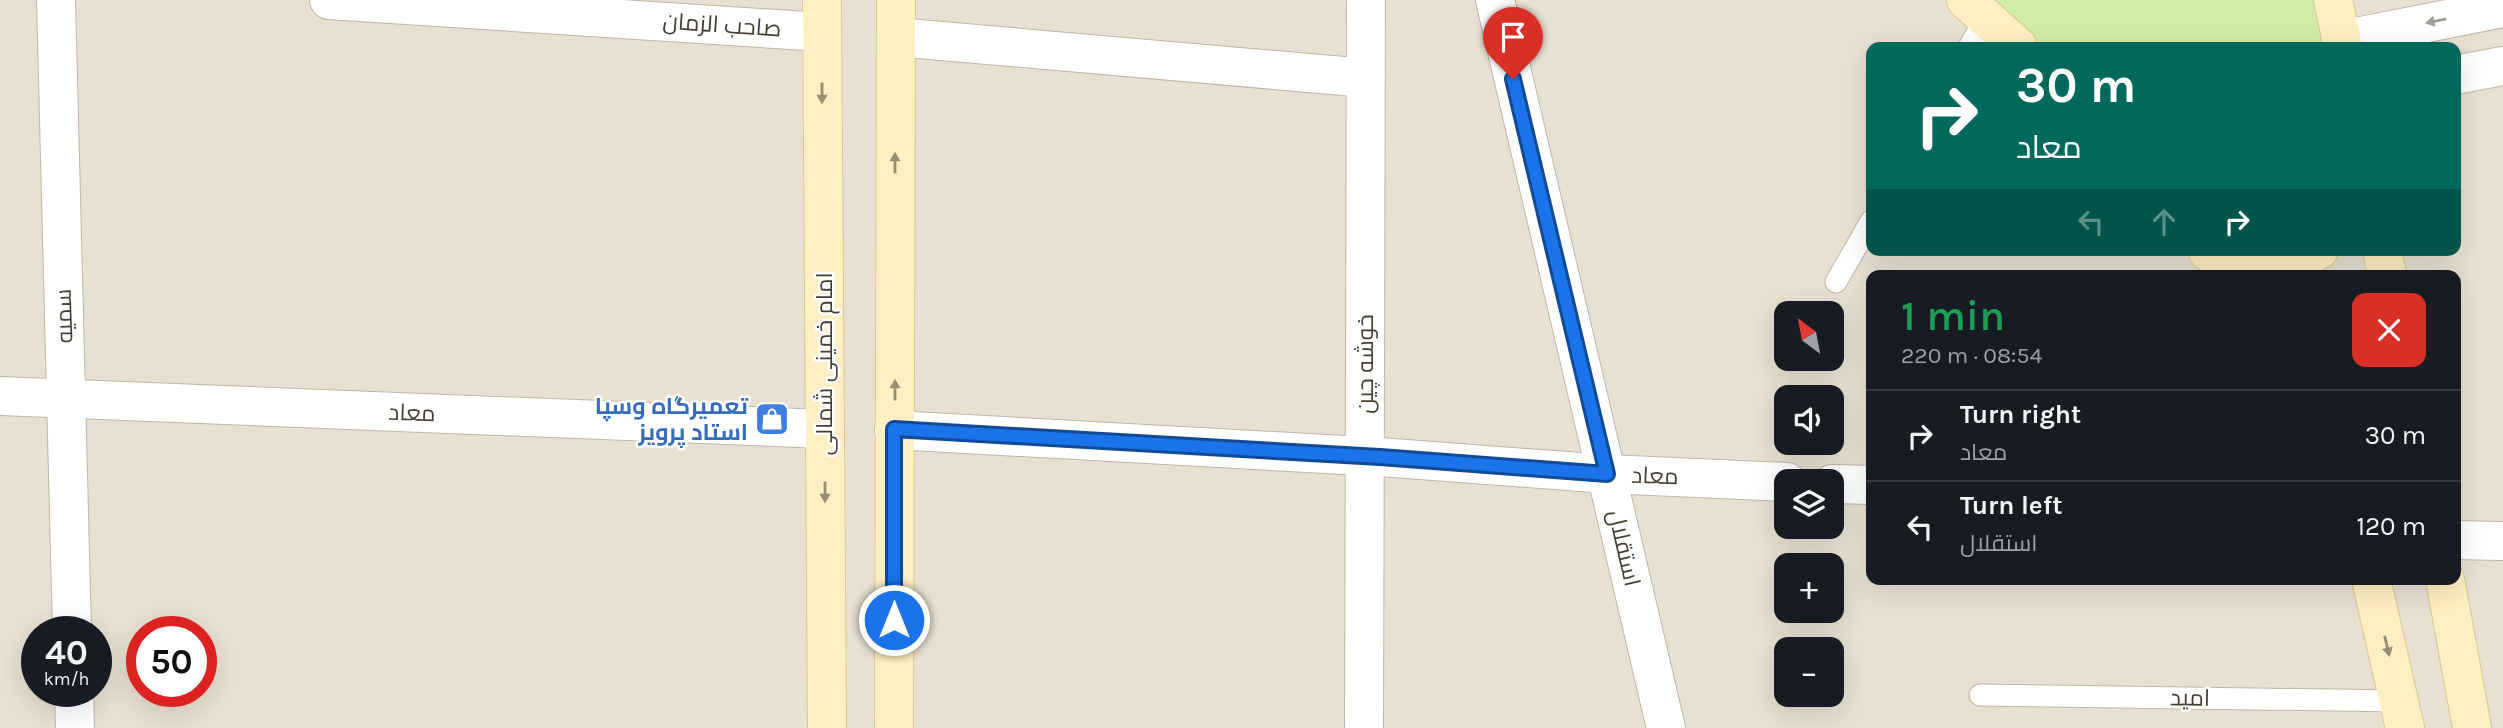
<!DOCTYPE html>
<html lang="en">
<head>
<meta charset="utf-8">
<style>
  body { margin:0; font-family:Karla,Cairo,sans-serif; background:#242831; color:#f1f3f6; height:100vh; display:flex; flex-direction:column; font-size:26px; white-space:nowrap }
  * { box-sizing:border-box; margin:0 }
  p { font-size:23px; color:#9ea1a6 }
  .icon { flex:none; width:38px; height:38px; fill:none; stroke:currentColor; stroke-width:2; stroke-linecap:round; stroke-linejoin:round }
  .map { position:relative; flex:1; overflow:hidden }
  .details { position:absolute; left:1866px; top:270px; width:595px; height:315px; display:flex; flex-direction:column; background:#171b24; border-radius:14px; box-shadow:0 7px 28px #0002 }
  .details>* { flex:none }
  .guide { position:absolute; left:1866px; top:42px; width:595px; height:214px; border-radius:14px; box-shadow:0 7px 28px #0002; background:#00695c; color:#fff; overflow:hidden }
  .needle { width:46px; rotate:328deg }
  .controls { position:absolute; left:1774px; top:301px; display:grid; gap:14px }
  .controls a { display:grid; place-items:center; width:70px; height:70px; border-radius:14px; background:#171b24; box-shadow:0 7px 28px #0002; font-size:35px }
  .speed { position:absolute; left:21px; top:616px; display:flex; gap:14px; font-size:35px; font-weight:700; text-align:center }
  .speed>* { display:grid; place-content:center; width:91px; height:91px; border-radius:50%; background:#171b24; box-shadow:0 7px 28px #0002; line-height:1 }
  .speed small { font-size:18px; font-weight:400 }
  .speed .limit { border:10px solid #d22; background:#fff; color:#111 }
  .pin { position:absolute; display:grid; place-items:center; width:60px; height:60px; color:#fff; margin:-72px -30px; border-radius:50% 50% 50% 0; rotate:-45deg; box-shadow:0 0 7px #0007 }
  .pin .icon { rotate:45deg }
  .me { position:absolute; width:77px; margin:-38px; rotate:0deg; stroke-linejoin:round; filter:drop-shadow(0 0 5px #0008) }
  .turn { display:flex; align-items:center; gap:24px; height:147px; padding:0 35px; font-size:32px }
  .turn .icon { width:91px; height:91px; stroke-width:2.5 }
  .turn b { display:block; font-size:49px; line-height:60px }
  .lanes { display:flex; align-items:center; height:66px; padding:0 35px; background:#0003; justify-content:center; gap:35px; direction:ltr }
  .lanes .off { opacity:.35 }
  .round { display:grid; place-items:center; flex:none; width:74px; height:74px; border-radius:14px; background:#242831 }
  .summary { display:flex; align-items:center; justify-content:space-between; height:119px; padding:0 35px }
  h1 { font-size:42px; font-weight:600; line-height:52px; color:#1e9e55 }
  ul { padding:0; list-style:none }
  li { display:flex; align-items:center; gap:21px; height:91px; padding:0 35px; border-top:2px solid #363941 }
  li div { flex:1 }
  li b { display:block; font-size:26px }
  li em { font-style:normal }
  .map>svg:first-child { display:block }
  .residential { fill:#e8e0d1; fill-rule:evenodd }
  .green { fill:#cfeda7 }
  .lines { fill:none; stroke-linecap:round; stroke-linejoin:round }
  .service-casing { stroke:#c0b6a5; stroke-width:23 }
  .minor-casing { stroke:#c0b6a5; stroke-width:40 }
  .tertiary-casing { stroke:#c0b6a5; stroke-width:40 }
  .secondary-casing { stroke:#dbc690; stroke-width:40 }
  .service { stroke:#fff; stroke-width:21 }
  .minor { stroke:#fff; stroke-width:38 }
  .tertiary { stroke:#fff; stroke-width:38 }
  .secondary { stroke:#ffefc2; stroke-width:38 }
  .oneway { fill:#a29e99 }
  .oneway2 { fill:#998e73 }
  .route-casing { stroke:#114b97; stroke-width:18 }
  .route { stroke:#1a73e8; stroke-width:12 }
  .labels { text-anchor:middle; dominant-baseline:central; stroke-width:5; stroke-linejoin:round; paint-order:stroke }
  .street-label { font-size:23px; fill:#463e33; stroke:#fff }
  .shop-label { font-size:23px; font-weight:bold; fill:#366cbe; stroke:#fff; text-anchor:end }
</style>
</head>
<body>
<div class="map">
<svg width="2503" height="728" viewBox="0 0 2503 728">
  <rect width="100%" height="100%" fill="#f4eee3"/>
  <path class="residential" d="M0,0H2503V728H0ZM1871,47H2455V250H1871ZM1871,275H2455V579H1871ZM1787,313H1832V359H1787ZM1787,397H1832V443H1787ZM1787,481H1832V527H1787ZM1787,565H1832V611H1787ZM37,632H96V691H37ZM142,632H201V691H142ZM1787,649H1832V695H1787Z"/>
  <path class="green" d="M1992,0H2314L2324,47H2044Z"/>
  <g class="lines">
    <g class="service-casing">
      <path id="service" d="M1969,47L1985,19
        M1836,282L1871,221
        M1980,695L2400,701"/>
    </g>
    <g class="minor-casing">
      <path id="minor" d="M56,0L72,632
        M329,0L822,32
        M1495,0L1666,728
        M896,37L1366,78
        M0,396L825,429
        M894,430L1380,457L1607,474L1787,482
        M1832,484L1871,485
        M2455,540L2503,541
        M74,691L75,728
        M1364,728L1366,0"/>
    </g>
    <g class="tertiary-casing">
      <path id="tertiary" d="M2341,40L2503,8
        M2455,75L2503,66"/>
    </g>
    <g class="secondary-casing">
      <path id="secondary" d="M822,0L827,728
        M1966,0L2018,47
        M2333,0L2343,47
        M2382,250L2387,275
        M2208,252C2255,271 2272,274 2319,250
        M2371,579L2405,728
        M2445,579L2472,728
        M894,728L896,0"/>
    </g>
    <use href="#service" class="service"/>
    <use href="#minor" class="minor"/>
    <use href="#tertiary" class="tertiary"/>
    <use href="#secondary" class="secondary"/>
  </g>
  <defs><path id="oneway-solid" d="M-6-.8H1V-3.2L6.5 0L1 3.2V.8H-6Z" transform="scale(1.75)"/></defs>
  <use class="oneway" href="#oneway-solid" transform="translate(2436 21) rotate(169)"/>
  <g class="oneway2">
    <use href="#oneway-solid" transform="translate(822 93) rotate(90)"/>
    <use href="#oneway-solid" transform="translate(895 163) rotate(-90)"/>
    <use href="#oneway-solid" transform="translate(895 390) rotate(-90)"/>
    <use href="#oneway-solid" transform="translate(825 492) rotate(90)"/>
    <use href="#oneway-solid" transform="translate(2387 646) rotate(77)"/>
  </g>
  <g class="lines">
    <g class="route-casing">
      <path id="route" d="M894,620V429L1380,457L1607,474L1513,79"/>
    </g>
    <use href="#route" class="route"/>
  </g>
  <defs>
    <g id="shop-square" transform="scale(1.75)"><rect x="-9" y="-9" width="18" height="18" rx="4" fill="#3f7fe0" stroke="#fff"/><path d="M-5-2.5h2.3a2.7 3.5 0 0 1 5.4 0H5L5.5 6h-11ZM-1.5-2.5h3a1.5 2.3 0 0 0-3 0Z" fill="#fff"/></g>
  </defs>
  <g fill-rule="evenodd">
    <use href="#shop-square" x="772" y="419"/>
  </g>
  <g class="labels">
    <g class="street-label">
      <text transform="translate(722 25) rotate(4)">صاحب الزمان</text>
      <text transform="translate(64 316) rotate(-92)">سمیه</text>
      <text transform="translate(824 364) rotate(-90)">امام خمینی شمالی</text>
      <text transform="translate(1365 364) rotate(-90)">خوشه چین</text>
      <text transform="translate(412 413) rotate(2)">معاد</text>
      <text transform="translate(1655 476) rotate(2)">معاد</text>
      <text transform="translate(1624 548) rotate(77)">استقلال</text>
      <text transform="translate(2190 698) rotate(1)">امید</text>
    </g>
    <g class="shop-label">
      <text x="748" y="406">تعمیرگاه وسپا<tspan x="748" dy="26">استاد پرویز</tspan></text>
    </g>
  </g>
</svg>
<div class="controls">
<a><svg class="needle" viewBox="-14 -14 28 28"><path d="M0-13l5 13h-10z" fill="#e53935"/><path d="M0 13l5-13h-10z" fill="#9ea1a6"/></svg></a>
<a><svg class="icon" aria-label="sound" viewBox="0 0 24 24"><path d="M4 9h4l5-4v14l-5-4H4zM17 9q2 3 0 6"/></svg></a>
<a><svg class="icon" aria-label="layers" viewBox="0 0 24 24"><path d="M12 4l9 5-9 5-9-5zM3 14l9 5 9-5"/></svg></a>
<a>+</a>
<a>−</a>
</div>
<div class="speed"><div>40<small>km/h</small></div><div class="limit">50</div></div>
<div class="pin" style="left:1513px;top:79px;background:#d93025"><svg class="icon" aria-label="arrive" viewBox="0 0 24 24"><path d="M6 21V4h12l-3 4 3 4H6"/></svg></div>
<svg class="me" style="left:894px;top:620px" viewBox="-20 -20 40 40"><circle r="17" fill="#1a73e8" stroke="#fff" stroke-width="3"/><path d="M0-11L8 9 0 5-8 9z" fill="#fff"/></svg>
<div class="guide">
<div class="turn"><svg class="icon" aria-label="right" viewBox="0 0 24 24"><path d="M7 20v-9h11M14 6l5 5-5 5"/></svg><div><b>30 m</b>معاد</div></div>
<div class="lanes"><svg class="icon off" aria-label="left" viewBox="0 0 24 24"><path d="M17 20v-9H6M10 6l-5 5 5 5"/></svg><svg class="icon off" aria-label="ahead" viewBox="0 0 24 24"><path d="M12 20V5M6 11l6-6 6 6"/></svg><svg class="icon" aria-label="right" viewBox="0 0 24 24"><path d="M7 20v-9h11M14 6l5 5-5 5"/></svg></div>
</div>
<section class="details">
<div class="summary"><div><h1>1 min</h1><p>220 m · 08:54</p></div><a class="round" style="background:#d93025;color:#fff"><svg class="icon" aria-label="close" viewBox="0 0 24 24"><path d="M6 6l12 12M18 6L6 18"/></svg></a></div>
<ul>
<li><svg class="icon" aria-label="right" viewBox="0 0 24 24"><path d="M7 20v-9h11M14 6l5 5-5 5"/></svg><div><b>Turn right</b><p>معاد</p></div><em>30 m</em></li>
<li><svg class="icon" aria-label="left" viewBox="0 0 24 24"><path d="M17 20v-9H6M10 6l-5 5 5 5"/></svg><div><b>Turn left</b><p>استقلال</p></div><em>120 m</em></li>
</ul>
</section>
</div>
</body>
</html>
